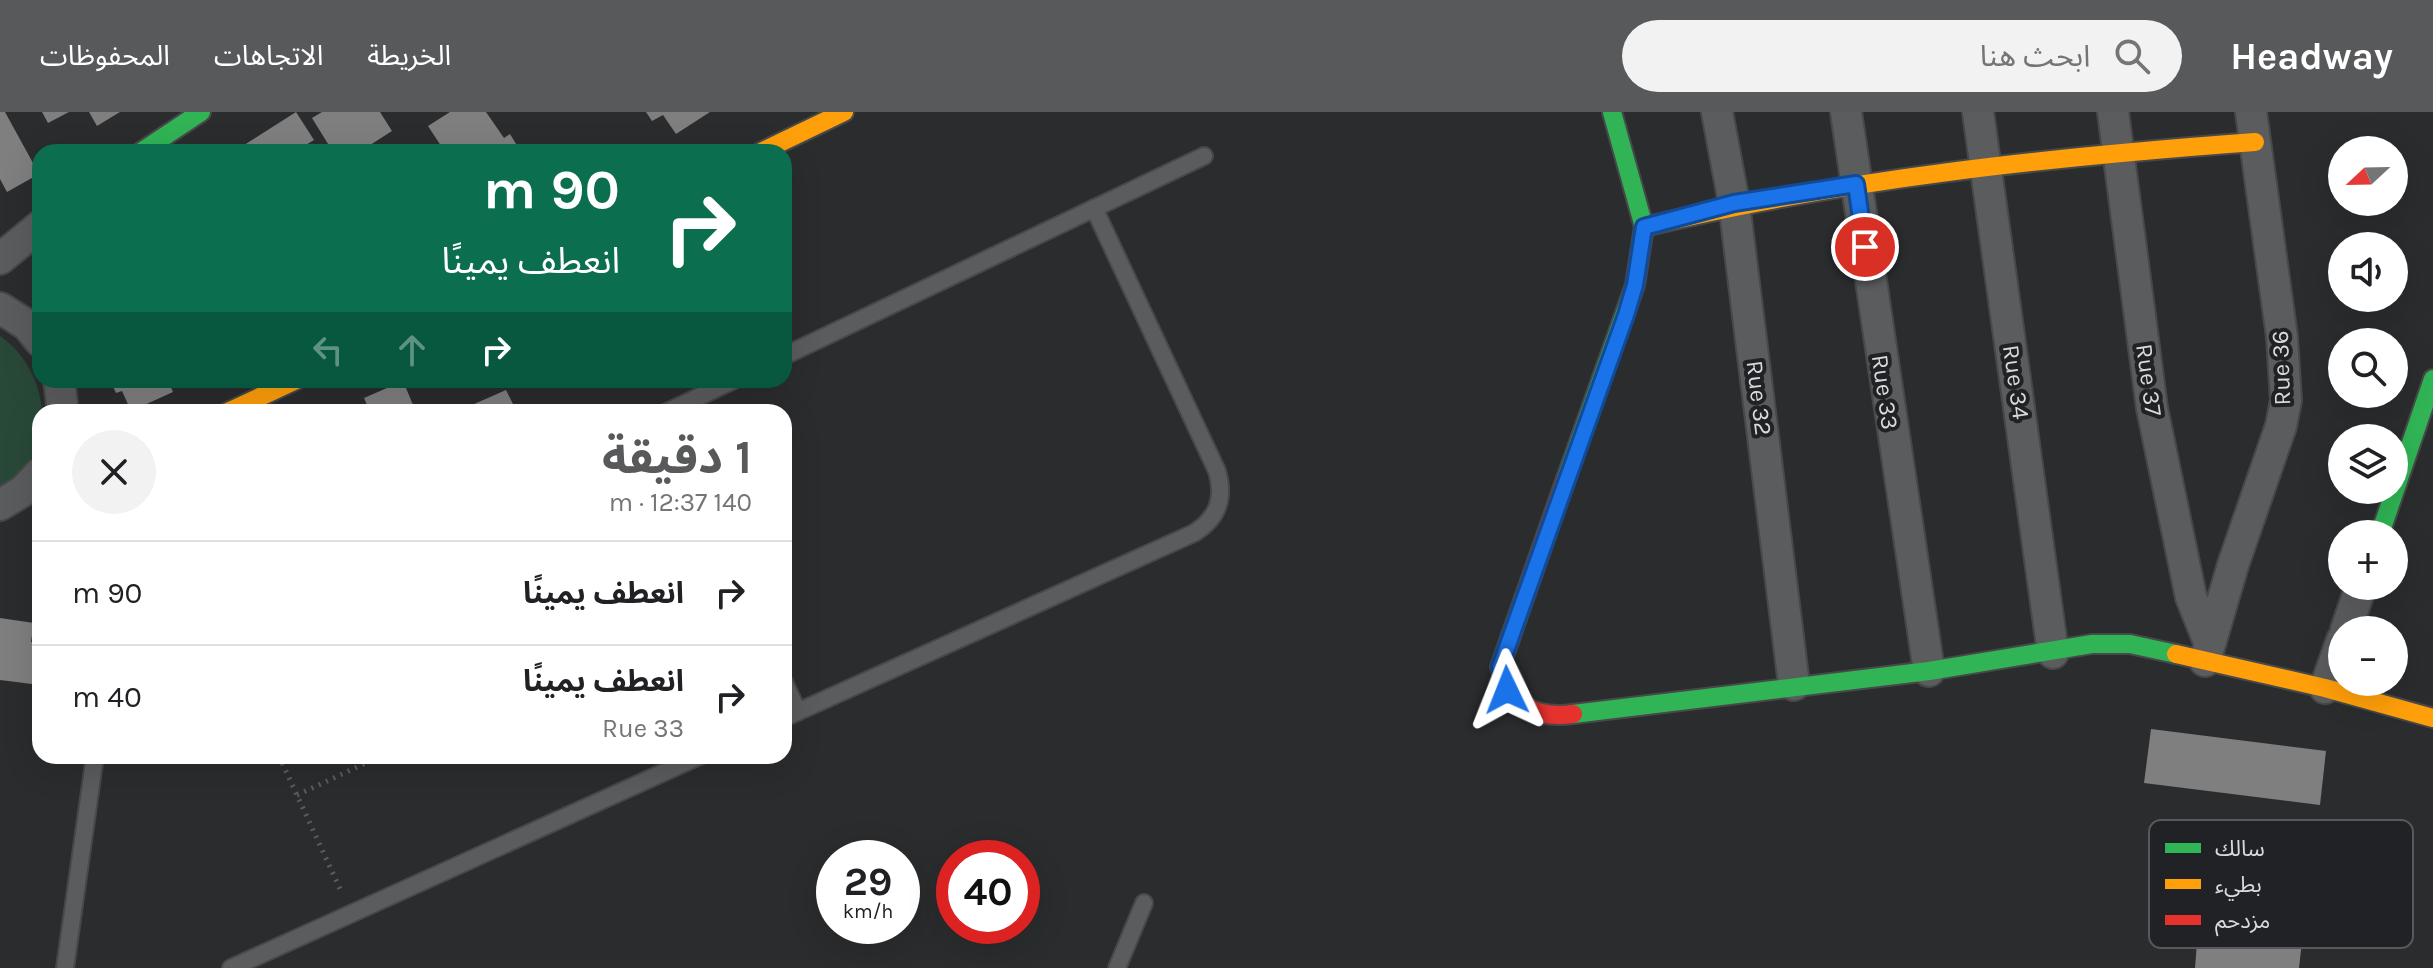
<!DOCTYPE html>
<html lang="ar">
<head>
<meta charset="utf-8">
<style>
  body { margin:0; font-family:Karla,"Noto Sans Arabic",sans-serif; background:#f2f2f2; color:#202124; direction:rtl; height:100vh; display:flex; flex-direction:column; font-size:30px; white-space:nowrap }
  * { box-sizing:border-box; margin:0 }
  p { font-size:26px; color:#757577 }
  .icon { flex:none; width:44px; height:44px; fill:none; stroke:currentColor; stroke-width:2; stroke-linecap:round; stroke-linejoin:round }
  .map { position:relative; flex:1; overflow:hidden; direction:ltr }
  .sheet { position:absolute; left:32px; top:292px; width:760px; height:360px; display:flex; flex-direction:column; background:#fff; border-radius:24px; box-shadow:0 8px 32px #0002; direction:rtl }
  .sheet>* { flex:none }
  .guide { position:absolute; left:32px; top:32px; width:760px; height:244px; border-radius:24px; box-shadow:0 8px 32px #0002; direction:rtl; background:#0b6e4f; color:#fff; overflow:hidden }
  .needle { width:52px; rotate:248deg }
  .controls { position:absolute; left:2328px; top:24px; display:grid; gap:16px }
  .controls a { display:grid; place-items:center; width:80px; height:80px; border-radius:50%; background:#fff; box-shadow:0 8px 32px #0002; font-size:40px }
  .speed { position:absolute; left:816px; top:728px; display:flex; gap:16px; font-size:40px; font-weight:700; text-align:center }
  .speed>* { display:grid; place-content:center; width:104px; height:104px; border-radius:50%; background:#fff; box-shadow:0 8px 32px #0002; line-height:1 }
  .speed small { font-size:20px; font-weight:400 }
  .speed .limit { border:12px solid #d22; background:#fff; color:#111 }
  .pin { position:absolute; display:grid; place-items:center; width:68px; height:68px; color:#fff; margin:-34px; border:4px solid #fff; border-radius:50%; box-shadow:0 2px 8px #0007 }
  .me { position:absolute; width:88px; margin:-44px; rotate:358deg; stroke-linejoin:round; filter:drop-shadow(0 0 6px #0008) }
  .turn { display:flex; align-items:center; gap:28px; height:168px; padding:0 40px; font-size:36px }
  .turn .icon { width:104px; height:104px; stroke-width:2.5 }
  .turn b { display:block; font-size:56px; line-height:68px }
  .lanes { display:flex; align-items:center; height:76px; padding:0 40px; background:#0003; justify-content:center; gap:40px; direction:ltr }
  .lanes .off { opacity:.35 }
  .round { display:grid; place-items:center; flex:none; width:84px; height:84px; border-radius:42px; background:#f2f2f2 }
  .overview { display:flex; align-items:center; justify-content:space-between; height:136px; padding:0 40px }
  h1 { font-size:48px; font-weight:700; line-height:60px; color:#58595b }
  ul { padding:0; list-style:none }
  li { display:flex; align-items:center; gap:24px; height:104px; padding:0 40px; border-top:2px solid #e0e0e0 }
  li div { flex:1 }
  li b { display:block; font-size:30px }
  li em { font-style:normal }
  header { display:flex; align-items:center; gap:48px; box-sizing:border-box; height:112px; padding:0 40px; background:#58595b; color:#fff }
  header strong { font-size:38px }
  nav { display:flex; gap:44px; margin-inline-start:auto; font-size:28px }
  .search { width:560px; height:72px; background:#f2f2f2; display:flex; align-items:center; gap:20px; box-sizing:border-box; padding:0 28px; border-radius:44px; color:#757577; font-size:30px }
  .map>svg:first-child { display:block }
  .green { fill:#294938 }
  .building { fill:#7f7f7f }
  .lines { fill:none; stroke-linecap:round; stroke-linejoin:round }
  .lane-casing { stroke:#47484a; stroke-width:20 }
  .street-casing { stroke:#47484a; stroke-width:34 }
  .fast-casing { stroke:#47484a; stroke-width:22 }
  .slow-casing { stroke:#47484a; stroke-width:22 }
  .jam-casing { stroke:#47484a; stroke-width:22 }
  .path { stroke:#5b5c5d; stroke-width:5; stroke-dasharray:2 6; stroke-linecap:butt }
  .lane { stroke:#5b5c5e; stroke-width:16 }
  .street { stroke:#5b5c5e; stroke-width:30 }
  .fast { stroke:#30b455; stroke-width:18 }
  .slow { stroke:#ff9f0a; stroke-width:18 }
  .jam { stroke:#e5322d; stroke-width:18 }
  .route-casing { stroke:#114b97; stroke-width:20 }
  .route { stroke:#1a73e8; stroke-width:14 }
  .labels { text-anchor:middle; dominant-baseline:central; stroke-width:8; stroke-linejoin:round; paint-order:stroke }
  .street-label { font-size:24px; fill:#d9dadc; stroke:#212225 }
  .key { fill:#212225; stroke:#58595c; stroke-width:2 }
  .key-label { font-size:22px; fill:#d9dadc }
</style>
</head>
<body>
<header>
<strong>Headway</strong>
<div class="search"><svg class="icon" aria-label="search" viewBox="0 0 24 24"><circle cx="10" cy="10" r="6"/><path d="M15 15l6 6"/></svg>ابحث هنا</div>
<nav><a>الخريطة</a><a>الاتجاهات</a><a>المحفوظات</a></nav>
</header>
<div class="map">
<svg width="2433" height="856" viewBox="0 0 2433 856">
  <rect width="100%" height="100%" fill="#2b2c2e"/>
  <path class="green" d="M0,224C51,259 61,345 0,374Z"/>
  <path class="building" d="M0,0H5L39,62L7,80L0,67Z
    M42,0H69L48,11Z
    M89,0H120L97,14Z
    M296,0L314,28L304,34L308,40H245L241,35Z
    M322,0H380L392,19L367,35L370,40H333L312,6Z
    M450,0H486L504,26L510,22L521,40H445L428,14Z
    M646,0H710L676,22L663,3L652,9Z
    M110,268H168L173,280L131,299L122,279L116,281Z
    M403,269L416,300H370L364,286Z
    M506,278L517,300H456Z
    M0,506L34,511L31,530L40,531V573L0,568Z
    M2151,617L2326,639L2320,693L2144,671Z
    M2260,751L2310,757L2299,856H2195L2197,830L2251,836Z"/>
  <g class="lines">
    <g class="lane-casing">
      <path id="lane" d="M784,244L1204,44
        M667,300L734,268
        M784,570L798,600
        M784,606L1194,421C1218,406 1225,386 1217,359L1094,96
        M65,856L95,644
        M231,856L700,644
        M1117,856L1144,791"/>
    </g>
    <g class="street-casing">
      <path id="street" d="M1717,0L1734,91L1794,573
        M1846,0L1929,559
        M1978,0L2053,541
        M2113,0L2152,296L2191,485L2209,530
        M0,147L40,114
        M0,196L27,213L40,229
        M59,268L63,300
        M0,393L23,379L40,361
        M2346,518L2361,474
        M2205,549L2233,453L2281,314L2286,288L2282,225L2251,0
        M2325,576L2342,528"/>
    </g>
    <g class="fast-casing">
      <path id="fast" d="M141,40L201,0
        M1566,367L1635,173L1644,115L1612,0
        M2380,422L2433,267
        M1573,602L1929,559L2092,532H2130L2176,542"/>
    </g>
    <g class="slow-casing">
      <path id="slow" d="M761,40L844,0
        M1644,115C1843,67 2051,45 2255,30
        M228,300L296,268
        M2176,542L2325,576L2433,606"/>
    </g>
    <g class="jam-casing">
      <path id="jam" d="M1566,367L1500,555C1512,593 1532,607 1573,602"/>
    </g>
    <path class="path" d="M279,644L341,779
      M297,683L381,644"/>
    <use href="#lane" class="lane"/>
    <use href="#street" class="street"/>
    <use href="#fast" class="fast"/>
    <use href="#slow" class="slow"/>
    <use href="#jam" class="jam"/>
  </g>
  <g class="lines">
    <g class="route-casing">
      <path id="route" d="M1507,578L1500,555L1626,203L1635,173L1644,115L1734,91L1856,72L1865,135"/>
    </g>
    <use href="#route" class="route"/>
  </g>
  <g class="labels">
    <g class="street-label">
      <text transform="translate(2281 256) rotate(-92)">Rue 36</text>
      <text transform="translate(2149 268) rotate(82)">Rue 37</text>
      <text transform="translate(2016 270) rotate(82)">Rue 34</text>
      <text transform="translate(1885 280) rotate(82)">Rue 33</text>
      <text transform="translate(1759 286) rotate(83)">Rue 32</text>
    </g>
  </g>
  <rect x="2149" y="708" width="264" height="128" rx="12" class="key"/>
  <rect x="2165" y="731" width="36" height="10" fill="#30b455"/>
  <rect x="2165" y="767" width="36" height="10" fill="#ff9f0a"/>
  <rect x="2165" y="803" width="36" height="10" fill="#e5322d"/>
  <g class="key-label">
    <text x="2215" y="744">سالك</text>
    <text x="2215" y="780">بطيء</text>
    <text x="2215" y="816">مزدحم</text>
  </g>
</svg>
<div class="controls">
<a><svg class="needle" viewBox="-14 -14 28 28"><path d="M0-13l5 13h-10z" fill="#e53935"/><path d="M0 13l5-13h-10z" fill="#757577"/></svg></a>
<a><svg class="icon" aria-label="sound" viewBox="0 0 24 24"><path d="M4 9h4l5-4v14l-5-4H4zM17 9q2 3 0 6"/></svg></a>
<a><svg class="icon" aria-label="search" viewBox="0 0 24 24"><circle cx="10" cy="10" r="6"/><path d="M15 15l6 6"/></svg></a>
<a><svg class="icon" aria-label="layers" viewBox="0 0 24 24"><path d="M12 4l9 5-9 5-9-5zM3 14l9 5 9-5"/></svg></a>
<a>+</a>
<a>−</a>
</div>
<div class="speed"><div>29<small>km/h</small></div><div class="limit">40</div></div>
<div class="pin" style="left:1865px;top:135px;background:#d93025"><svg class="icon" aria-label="arrive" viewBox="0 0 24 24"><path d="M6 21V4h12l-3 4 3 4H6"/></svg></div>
<svg class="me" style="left:1507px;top:578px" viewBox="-20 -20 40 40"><path d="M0-17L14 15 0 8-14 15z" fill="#1a73e8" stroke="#fff" stroke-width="4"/></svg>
<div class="guide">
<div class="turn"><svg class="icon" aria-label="right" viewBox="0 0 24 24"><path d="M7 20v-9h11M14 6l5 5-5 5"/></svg><div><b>90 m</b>انعطف يمينًا</div></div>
<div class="lanes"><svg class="icon off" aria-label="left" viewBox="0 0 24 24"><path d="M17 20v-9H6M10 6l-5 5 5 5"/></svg><svg class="icon off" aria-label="ahead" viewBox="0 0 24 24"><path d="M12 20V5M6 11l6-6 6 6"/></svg><svg class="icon" aria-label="right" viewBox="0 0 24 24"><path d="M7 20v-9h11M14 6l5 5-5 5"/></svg></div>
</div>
<section class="sheet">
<div class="overview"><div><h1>1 دقيقة</h1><p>140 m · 12:37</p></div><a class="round"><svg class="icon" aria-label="close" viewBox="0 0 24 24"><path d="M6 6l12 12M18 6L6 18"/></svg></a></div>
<ul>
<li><svg class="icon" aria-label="right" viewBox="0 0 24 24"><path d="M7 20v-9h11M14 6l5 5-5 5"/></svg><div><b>انعطف يمينًا</b></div><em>90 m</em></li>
<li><svg class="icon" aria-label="right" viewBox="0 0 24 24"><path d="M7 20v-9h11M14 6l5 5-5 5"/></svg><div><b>انعطف يمينًا</b><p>Rue 33</p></div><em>40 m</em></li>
</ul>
</section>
</div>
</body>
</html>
